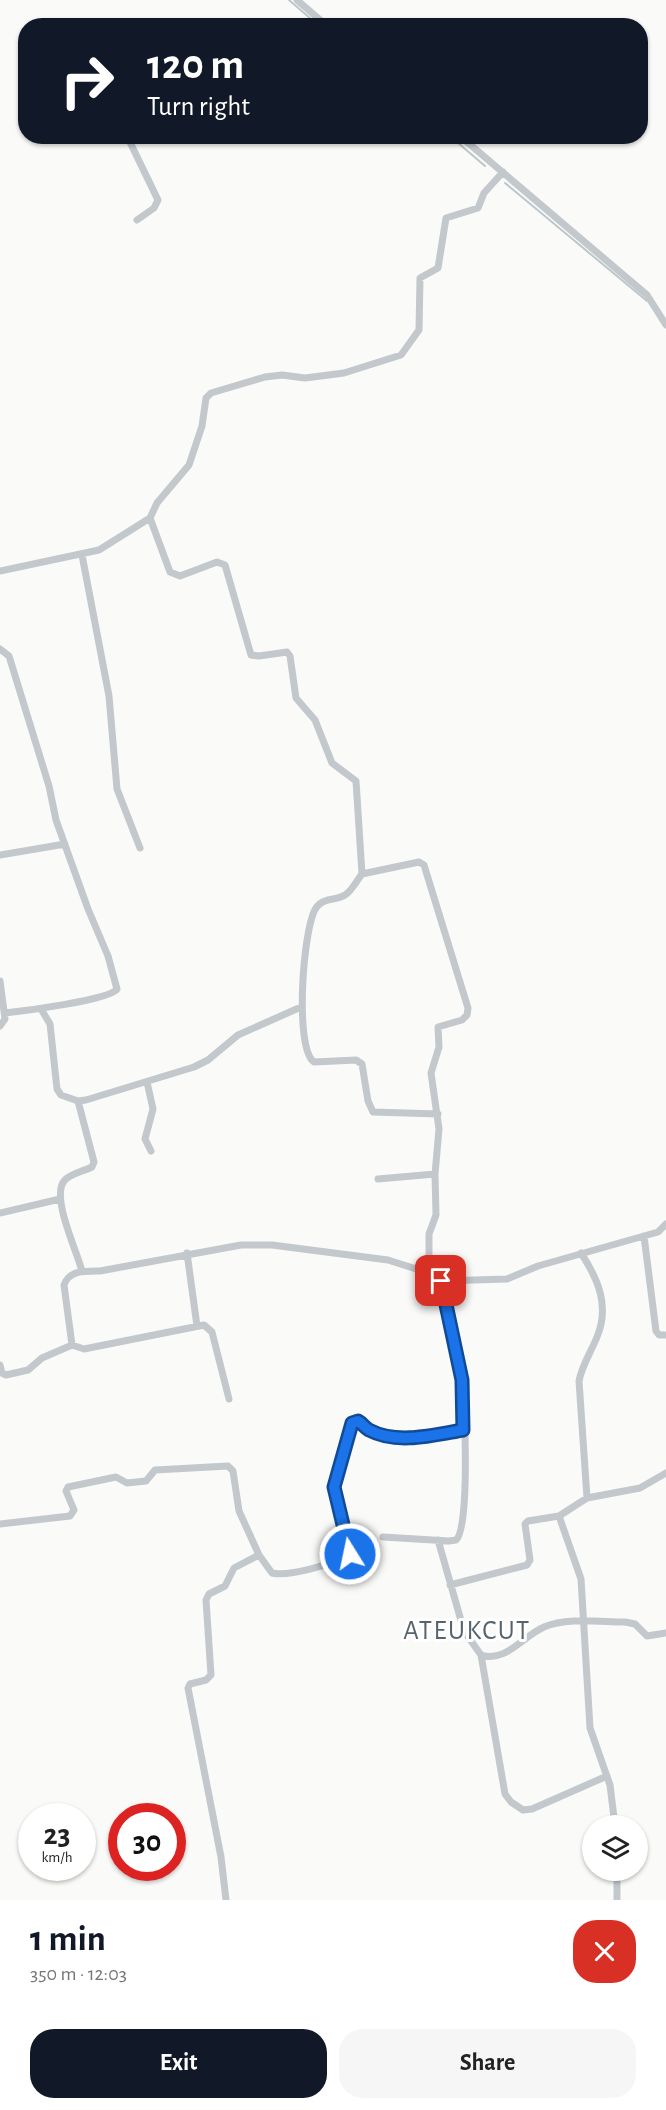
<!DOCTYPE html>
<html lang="en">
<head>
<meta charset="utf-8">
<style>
  body { margin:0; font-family:"Alegreya Sans",sans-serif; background:#f6f6f6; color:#222; height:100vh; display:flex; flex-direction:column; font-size:22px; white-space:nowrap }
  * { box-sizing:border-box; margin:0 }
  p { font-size:20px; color:#767676 }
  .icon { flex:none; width:33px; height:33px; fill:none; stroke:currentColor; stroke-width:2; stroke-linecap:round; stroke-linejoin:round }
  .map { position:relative; height:1900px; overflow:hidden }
  .details { display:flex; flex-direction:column; background:#fff; flex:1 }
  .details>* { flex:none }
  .guide { position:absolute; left:18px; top:18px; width:630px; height:126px; border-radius:24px; box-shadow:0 2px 4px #0004; background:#111827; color:#fff; overflow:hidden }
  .controls { position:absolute; left:582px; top:1815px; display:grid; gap:12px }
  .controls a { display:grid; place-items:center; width:66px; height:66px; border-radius:50%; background:#fff; box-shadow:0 2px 4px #0004; font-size:30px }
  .speed { position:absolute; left:18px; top:1803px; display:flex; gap:12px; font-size:30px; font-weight:700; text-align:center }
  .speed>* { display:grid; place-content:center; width:78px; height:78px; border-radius:50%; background:#fff; box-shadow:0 2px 4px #0004; line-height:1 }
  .speed small { font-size:15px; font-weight:400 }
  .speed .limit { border:9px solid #d22; background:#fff; color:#111 }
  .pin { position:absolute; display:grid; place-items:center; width:51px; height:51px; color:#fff; margin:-26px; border-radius:12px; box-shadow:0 3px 9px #0006 }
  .me { position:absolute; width:66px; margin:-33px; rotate:350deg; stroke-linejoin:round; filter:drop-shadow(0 0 4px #0008) }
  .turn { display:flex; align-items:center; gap:21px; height:126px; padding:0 30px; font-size:27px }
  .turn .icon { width:78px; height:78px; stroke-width:2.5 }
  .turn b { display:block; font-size:42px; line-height:51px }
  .round { display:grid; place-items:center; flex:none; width:63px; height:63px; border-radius:24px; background:#f6f6f6 }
  .summary { display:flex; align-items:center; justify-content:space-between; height:102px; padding:0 30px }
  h1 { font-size:36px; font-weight:600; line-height:45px; color:#111827 }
  .primary-button { display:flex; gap:12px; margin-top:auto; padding:12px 30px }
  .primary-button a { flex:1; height:69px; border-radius:24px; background:#111827; color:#fff; font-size:24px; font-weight:600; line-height:69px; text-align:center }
  .primary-button a+a { background:#f6f6f6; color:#222 }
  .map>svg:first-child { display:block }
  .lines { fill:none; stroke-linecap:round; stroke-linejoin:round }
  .stream { stroke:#bbc7cb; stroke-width:2 }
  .street { stroke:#c3c8cc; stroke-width:7 }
  .route-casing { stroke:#114b97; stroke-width:15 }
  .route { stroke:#1a73e8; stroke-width:10 }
  .labels { text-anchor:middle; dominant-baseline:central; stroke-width:6; stroke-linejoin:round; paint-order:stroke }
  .quarter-label { font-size:27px; letter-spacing:1.5px; fill:#57646e; stroke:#fff }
</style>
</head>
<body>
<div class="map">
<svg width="666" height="1900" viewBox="0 0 666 1900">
  <rect width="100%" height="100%" fill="#fafaf8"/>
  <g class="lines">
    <path class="stream" d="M289,0L319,26
      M450,136L485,166
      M505,183L647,301"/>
    <path class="street" d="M297,0L327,26
      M127,136L158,200L154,208L137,220
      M460,136L647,295L666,325
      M150,518L170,572L180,576L217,562L225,565L251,655L259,656L287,652L290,656L296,698L315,720L332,763L356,781L362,874L419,862L424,865L468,1008L467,1015L462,1020L438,1027L439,1047L431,1073L439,1129L435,1174L436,1215L429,1234V1279L441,1281L507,1279L538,1266L658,1232L666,1224
      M82,555L109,696L117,789L140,848
      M0,571L99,550L150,518L157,503L189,465L202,426L206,398L211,393L265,377L282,375L305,378L344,373L401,355L419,330L420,278L438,268L446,218L478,208L484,193L503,172
      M0,649L9,656L49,786L56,820L88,909L108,956L117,989C110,1000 23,1011 5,1013
      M0,855L65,844
      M362,874C357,880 352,891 345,895C336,901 323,897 316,908C303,927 294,1048 314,1062L356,1060L362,1064L368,1101L373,1112L438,1114
      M0,981L5,1019L0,1026
      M41,1009L50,1024L57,1089L61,1095L78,1101L86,1100L194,1067L208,1060L238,1035L301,1007
      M147,1082L153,1109L145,1139L151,1151
      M78,1101L94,1162L92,1167C84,1171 69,1174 64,1181C51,1198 77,1251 82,1271
      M378,1179L435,1174
      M0,1213L60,1199
      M644,1236L656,1331L659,1335H666
      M187,1253L197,1326
      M581,1253C598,1279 610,1306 597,1337C591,1352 582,1365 579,1381L587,1498
      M72,1345L84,1349L204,1325L212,1332L229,1399
      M0,1365L2,1373L6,1375L28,1370L42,1358L72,1345L64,1285C69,1270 85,1271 100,1271L241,1245H272L388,1260L429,1273
      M559,1516L581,1579L590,1728L610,1785L615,1826
      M0,1524L70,1516L74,1510L66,1491L68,1487L116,1477L127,1483L146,1481L155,1470L228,1466L233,1471L239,1511L259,1555
      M383,1537L449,1541L456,1540C470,1529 465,1404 462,1381C458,1348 448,1314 441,1281
      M438,1540L464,1631L481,1655C506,1663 523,1636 544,1627C567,1617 600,1622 625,1622L635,1624L647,1636L666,1633
      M450,1585L527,1565L530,1560L525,1524L528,1521L559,1516L587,1498L640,1488L666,1473
      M481,1655L505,1794L511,1802L523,1810L532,1809L607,1776
      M617,1870V1900
      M226,1900L221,1857L188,1688L190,1684L206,1680L211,1675L206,1600L209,1594L225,1586L234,1568L259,1555L272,1573C289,1577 333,1564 349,1555L343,1516L334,1487L352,1423L358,1421L368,1429L400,1436L421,1438L463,1430"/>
  </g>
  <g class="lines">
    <g class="route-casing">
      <path id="route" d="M350,1554L334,1487L352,1423L358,1421C362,1423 365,1428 369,1430C397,1445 434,1435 463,1430L462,1380L441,1281"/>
    </g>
    <use href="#route" class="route"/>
  </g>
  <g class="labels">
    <g class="quarter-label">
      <text x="467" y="1630">ATEUKCUT</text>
    </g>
  </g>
</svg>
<div class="controls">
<a><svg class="icon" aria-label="layers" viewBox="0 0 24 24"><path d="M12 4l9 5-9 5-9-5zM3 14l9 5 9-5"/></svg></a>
</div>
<div class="speed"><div>23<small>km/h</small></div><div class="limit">30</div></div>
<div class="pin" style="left:441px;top:1281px;background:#d93025"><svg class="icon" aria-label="arrive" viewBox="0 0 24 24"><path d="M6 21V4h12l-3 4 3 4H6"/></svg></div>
<svg class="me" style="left:350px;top:1554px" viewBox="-20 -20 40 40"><circle r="17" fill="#1a73e8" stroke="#fff" stroke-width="3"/><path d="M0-11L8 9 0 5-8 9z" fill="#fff"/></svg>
<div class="guide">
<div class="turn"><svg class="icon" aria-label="right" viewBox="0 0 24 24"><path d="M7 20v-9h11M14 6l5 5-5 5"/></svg><div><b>120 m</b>Turn right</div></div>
</div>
</div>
<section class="details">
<div class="summary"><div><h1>1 min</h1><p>350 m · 12:03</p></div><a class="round" style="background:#d93025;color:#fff"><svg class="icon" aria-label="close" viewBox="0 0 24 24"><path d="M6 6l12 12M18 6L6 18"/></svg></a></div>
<div class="primary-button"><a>Exit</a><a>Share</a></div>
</section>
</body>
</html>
